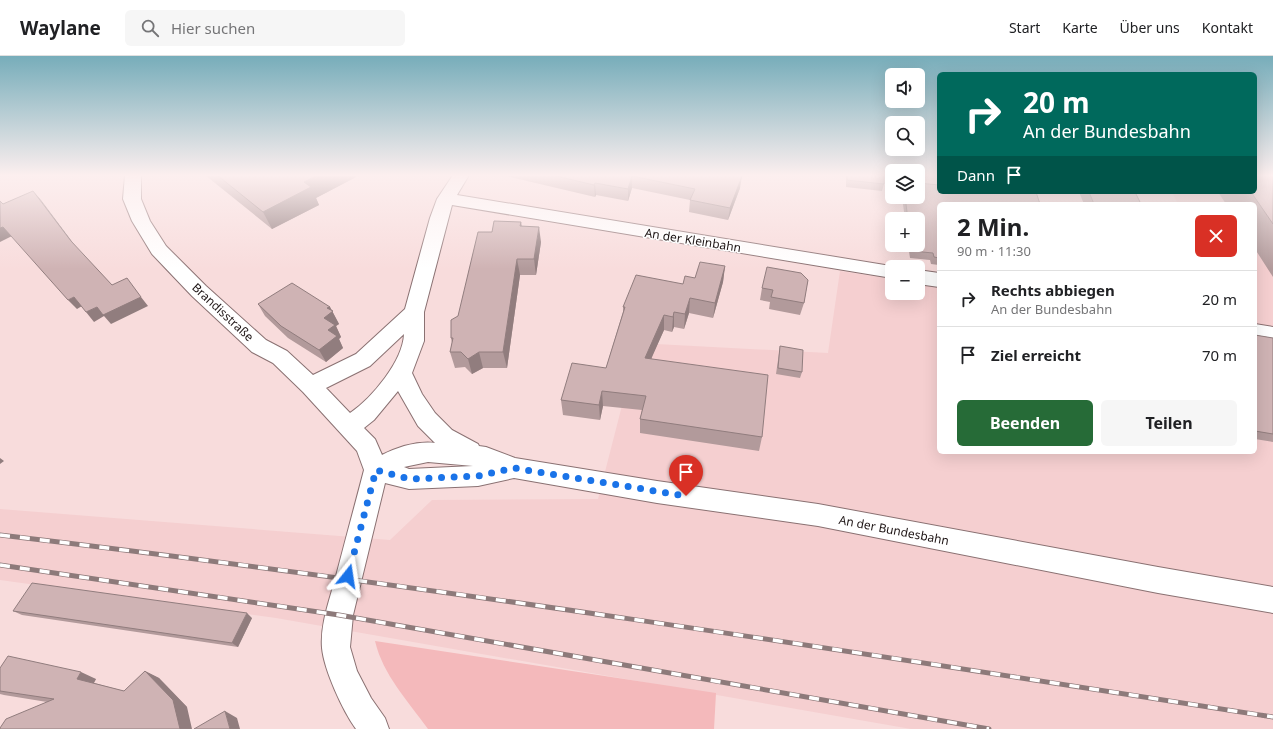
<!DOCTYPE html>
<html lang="de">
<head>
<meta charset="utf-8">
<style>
  body { margin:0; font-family:"Noto Sans",sans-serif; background:#f6f6f6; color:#202124; height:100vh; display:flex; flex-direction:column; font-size:15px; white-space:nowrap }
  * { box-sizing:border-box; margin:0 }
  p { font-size:13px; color:#757577 }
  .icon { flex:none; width:22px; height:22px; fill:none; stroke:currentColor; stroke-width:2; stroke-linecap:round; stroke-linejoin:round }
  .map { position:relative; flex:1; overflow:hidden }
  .details { position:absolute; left:937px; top:146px; width:320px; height:252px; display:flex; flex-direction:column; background:#fff; border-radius:6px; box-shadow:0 4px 16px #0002 }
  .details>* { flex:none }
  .top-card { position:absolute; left:937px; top:16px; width:320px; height:122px; border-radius:6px; box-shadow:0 4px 16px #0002; background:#00695c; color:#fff; overflow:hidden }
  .controls { position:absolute; left:885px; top:12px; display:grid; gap:8px }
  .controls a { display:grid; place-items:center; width:40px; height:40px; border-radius:6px; background:#fff; box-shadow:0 4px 16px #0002; font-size:20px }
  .pin { position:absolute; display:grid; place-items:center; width:34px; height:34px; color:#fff; margin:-41px -17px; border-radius:50% 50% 50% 0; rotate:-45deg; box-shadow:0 0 4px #0007 }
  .pin .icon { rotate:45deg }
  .me { position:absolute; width:44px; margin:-22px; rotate:15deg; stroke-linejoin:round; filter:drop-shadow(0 0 3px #0008) }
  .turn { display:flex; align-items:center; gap:14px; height:84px; padding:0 20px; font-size:18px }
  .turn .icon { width:52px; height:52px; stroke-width:2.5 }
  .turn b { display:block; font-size:28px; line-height:34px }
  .then { display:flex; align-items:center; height:38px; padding:0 20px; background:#0003; gap:8px; font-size:15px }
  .round { display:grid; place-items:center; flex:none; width:42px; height:42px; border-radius:6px; background:#f6f6f6 }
  .head { display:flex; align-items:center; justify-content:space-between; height:68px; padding:0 20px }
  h1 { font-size:24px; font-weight:700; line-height:30px }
  .action { display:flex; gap:8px; margin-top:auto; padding:8px 20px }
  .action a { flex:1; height:46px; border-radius:6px; background:#266b37; color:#fff; font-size:16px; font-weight:700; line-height:46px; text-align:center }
  .action a+a { background:#f6f6f6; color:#202124 }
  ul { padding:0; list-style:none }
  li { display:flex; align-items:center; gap:12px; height:56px; padding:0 20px; border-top:1px solid #e0e0e0 }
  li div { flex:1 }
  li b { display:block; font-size:15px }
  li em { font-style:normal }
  header { display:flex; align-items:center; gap:24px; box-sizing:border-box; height:56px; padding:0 20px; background:#fff; border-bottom:1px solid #e0e0e0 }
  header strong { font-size:19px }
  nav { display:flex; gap:22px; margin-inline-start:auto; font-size:14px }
  .search { width:280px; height:36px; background:#f6f6f6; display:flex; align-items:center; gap:10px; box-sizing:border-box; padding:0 14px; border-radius:6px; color:#757577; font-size:15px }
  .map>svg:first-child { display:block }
  .built { fill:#f5cfd0 }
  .green { fill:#f4b9bb }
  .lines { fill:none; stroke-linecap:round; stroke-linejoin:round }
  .minor-casing { stroke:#8a7172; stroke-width:2 }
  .minor { fill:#fff; fill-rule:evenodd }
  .rail-casing { stroke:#8d7a7a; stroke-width:5 }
  .rail { stroke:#fff; stroke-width:3.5; stroke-dasharray:10; stroke-linecap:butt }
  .wall { fill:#b29a9b }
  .shaded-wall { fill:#917d7e }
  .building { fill:#cfb3b4; stroke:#917d7e }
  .route { stroke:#1a73e8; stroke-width:7; stroke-dasharray:0 12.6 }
  .labels { text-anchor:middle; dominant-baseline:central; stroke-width:3; stroke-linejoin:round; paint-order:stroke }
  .street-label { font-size:12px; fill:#1d1414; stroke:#fff }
</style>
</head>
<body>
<header>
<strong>Waylane</strong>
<div class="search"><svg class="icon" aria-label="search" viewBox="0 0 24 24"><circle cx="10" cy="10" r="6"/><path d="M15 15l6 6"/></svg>Hier suchen</div>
<nav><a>Start</a><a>Karte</a><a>Über uns</a><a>Kontakt</a></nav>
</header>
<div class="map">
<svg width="1273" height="673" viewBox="0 0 1273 673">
  <rect width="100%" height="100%" fill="#f8dcdc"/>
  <path class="built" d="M1273,119V673H911L276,562L0,524V453L390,484L432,444L598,443L627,330L656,288L828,297L840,215L892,223V237H918V227L939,230V396H1255V148H1178L1172,136H1255Z"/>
  <path class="green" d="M375,585L716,637L714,673H428C408,645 383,619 375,585Z"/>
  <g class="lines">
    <g class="minor-casing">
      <path id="minor" d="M125,119H141V143L150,165L166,190L206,230L266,284L287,295L313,319L356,298L405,253L430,162L437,143L453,119H469L457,139L897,211H892V222L452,149L424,256V285L412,317L422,338L435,357L452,374L478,388L479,390L486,391L515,402L657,425L818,448L1158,511L1273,531V557L1158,537L818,470L657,447L514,422L478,430L409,433L385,427L353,559L350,591L357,615L371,642L385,662L389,673H356C343,655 324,614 322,592C320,568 330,543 336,520C345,485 355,449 364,414L357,395L303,336L273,307L252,296L192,240L152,198L132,165L123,143ZM404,278C403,305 372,342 350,357L326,332L370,310ZM398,335L418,370L435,387C417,385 398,391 382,399L375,383L364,372L374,364ZM428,406L473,410L409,413L404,411Z
        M918,214L939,217V231L918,228Z
        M1255,268L1273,271V287L1255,284Z"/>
    </g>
    <use href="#minor" class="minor"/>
    <g class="rail-casing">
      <path id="rail" d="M0,479C426,529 849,595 1273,661
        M0,509L339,559L989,673"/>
    </g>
    <use href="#rail" class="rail"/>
  </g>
  <path class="wall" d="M205,119H355L356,121L316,142L319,149L272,173Z
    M506,119H740V132L728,164L689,156L690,144L632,132L628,145L596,139L595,141L506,120Z
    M846,119H884V128L882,135L846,131Z
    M1273,119V221L1255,193V148H1226L1218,136H1255Z
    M1079,136H1135L1141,148H1084Z
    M902,141H918L939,148V209L931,208L930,204L910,202L908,189H918V163H905Z
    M521,166L522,170L541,186L536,219H520L507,312H483L472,318L465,311L455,312L450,296L452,287L451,282L458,260L492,176Z
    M725,210L723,226L713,262L689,257L684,273L674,271L672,276L664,274L651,302L762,381L759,395L640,377V363L642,354L603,350L600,364L563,359L561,344L606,312L623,256V251L683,228L695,222Z
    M808,224L804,247L800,259L769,253L770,246L760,244L762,232Z
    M258,248L330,251L339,268L336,270L341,281L339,283L343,292L326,306L288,282L265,260Z
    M1255,279L1273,282V386L1255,383Z
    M780,290L802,316L800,322L776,318Z
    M13,555L252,562L238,591L22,559Z
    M0,612L96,623L94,627L124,635L145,615L159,622L187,651L47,646L4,639L0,638Z"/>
  <path class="shaded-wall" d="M318,119H355L356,121L316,142L319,149L272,173L263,156L304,126Z
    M632,120V132L628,145V133Z
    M742,120L740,132L728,164L730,152Z
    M595,127L596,139L595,141L594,129Z
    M33,135L41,144L79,195L71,185Z
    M3,171L12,180L0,186V172Z
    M539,171L541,186L536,219L534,203Z
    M517,203L520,219L507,312L503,296Z
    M725,210L723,226L713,262L715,247Z
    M74,241L82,250L77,253L68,244Z
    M141,241L148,250L111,268L104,260L94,266L86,256L97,251Z
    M690,242L689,257L684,273L685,258Z
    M330,251L339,268L336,270L341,281L339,283L343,292L326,306L319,294L328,274L324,262L327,252Z
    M674,256V271L672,276L673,261Z
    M664,259V274L645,317V302Z
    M479,296L483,312L472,318L468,303Z
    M602,335L603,350L600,364L599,349Z
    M0,402L4,405L0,408Z
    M247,557L252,562L238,591L232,587Z
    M145,615L159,622L187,651L192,673H180Z
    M81,616L96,623L92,630L77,623Z
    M225,655L237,662L240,673H230Z"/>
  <path class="building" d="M217,119H318L304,126L311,131L263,156Z
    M552,119H740L742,120L730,152L690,144L695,133L632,120L628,133L595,127L594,129Z
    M847,119H884V128L847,124Z
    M1255,119H1273V168L1251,136H1255Z
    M918,127L939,129V136H1036L1040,148H939V202L934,201L933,197L912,195V189H918V163H908L905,141H918Z
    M33,135L71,185L112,229L127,222L141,241L103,259L97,251L86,256L74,241L68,244L3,171L0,172V145L3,148Z
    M1089,136H1135L1141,148H1094Z
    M494,165L521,166L520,170L539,171L534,203H517L503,296H479L468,303L461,296H450L453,282H451V264L458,260L478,176H492Z
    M700,206L725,210L715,247L690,242L685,258L674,256L673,261L664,259L645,302L768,319L762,381L640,363L646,340L602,335L599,349L561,344L572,307L606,312L625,251H623L636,219L683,228L685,220L695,222Z
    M767,211L801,217L808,224L804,247L771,241L773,234L762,232Z
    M292,227L330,251L327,252L333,255L324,262L335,269L328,274L337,280L319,294L281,270L258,248Z
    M1255,279L1273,282V378L1255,375Z
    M780,290L803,294L802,316L778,312Z
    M32,527L247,557L232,587L13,555Z
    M8,600L81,616L77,623L124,635L145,615L173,644L180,673H0V672L6,663L54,643L0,635V612Z
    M225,655L230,673H194Z"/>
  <linearGradient id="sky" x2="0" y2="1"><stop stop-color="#77adba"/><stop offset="0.56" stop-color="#fcefef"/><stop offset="1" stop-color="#fcefef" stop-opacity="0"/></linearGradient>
  <rect width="1273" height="213" fill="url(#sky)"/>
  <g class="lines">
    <path class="route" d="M348,520L376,414L409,423L478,420L514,412L686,440"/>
  </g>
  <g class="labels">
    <g class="street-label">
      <text transform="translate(693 184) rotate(9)">An der Kleinbahn</text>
      <text transform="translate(223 256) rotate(43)">Brandisstraße</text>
      <text transform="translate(894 474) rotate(11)">An der Bundesbahn</text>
    </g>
  </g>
</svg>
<div class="controls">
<a><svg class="icon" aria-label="sound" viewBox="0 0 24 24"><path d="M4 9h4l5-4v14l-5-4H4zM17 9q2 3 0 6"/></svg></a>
<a><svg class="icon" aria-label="search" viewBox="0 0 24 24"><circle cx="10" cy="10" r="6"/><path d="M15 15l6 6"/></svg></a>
<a><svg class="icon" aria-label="layers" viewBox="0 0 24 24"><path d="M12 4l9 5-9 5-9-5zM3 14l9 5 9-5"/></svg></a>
<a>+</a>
<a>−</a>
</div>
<div class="pin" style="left:686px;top:440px;background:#d93025"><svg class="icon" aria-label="arrive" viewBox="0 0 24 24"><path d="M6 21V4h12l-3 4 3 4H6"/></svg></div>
<svg class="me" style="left:348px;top:520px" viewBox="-20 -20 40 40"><path d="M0-17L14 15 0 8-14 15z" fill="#1a73e8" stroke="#fff" stroke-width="4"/></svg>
<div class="top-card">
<div class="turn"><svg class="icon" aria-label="right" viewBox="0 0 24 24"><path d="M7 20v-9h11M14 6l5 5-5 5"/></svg><div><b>20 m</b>An der Bundesbahn</div></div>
<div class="then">Dann<svg class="icon" aria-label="arrive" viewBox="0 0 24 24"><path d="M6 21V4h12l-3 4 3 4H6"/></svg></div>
</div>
<section class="details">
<div class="head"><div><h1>2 Min.</h1><p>90 m · 11:30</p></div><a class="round" style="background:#d93025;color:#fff"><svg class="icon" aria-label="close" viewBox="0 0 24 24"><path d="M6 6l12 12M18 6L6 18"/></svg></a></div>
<ul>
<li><svg class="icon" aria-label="right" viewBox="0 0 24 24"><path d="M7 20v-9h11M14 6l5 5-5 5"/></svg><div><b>Rechts abbiegen</b><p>An der Bundesbahn</p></div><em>20 m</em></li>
<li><svg class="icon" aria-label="arrive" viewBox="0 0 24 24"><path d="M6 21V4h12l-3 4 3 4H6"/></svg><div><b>Ziel erreicht</b></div><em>70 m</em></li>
</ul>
<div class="action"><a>Beenden</a><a>Teilen</a></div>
</section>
</div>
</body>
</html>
